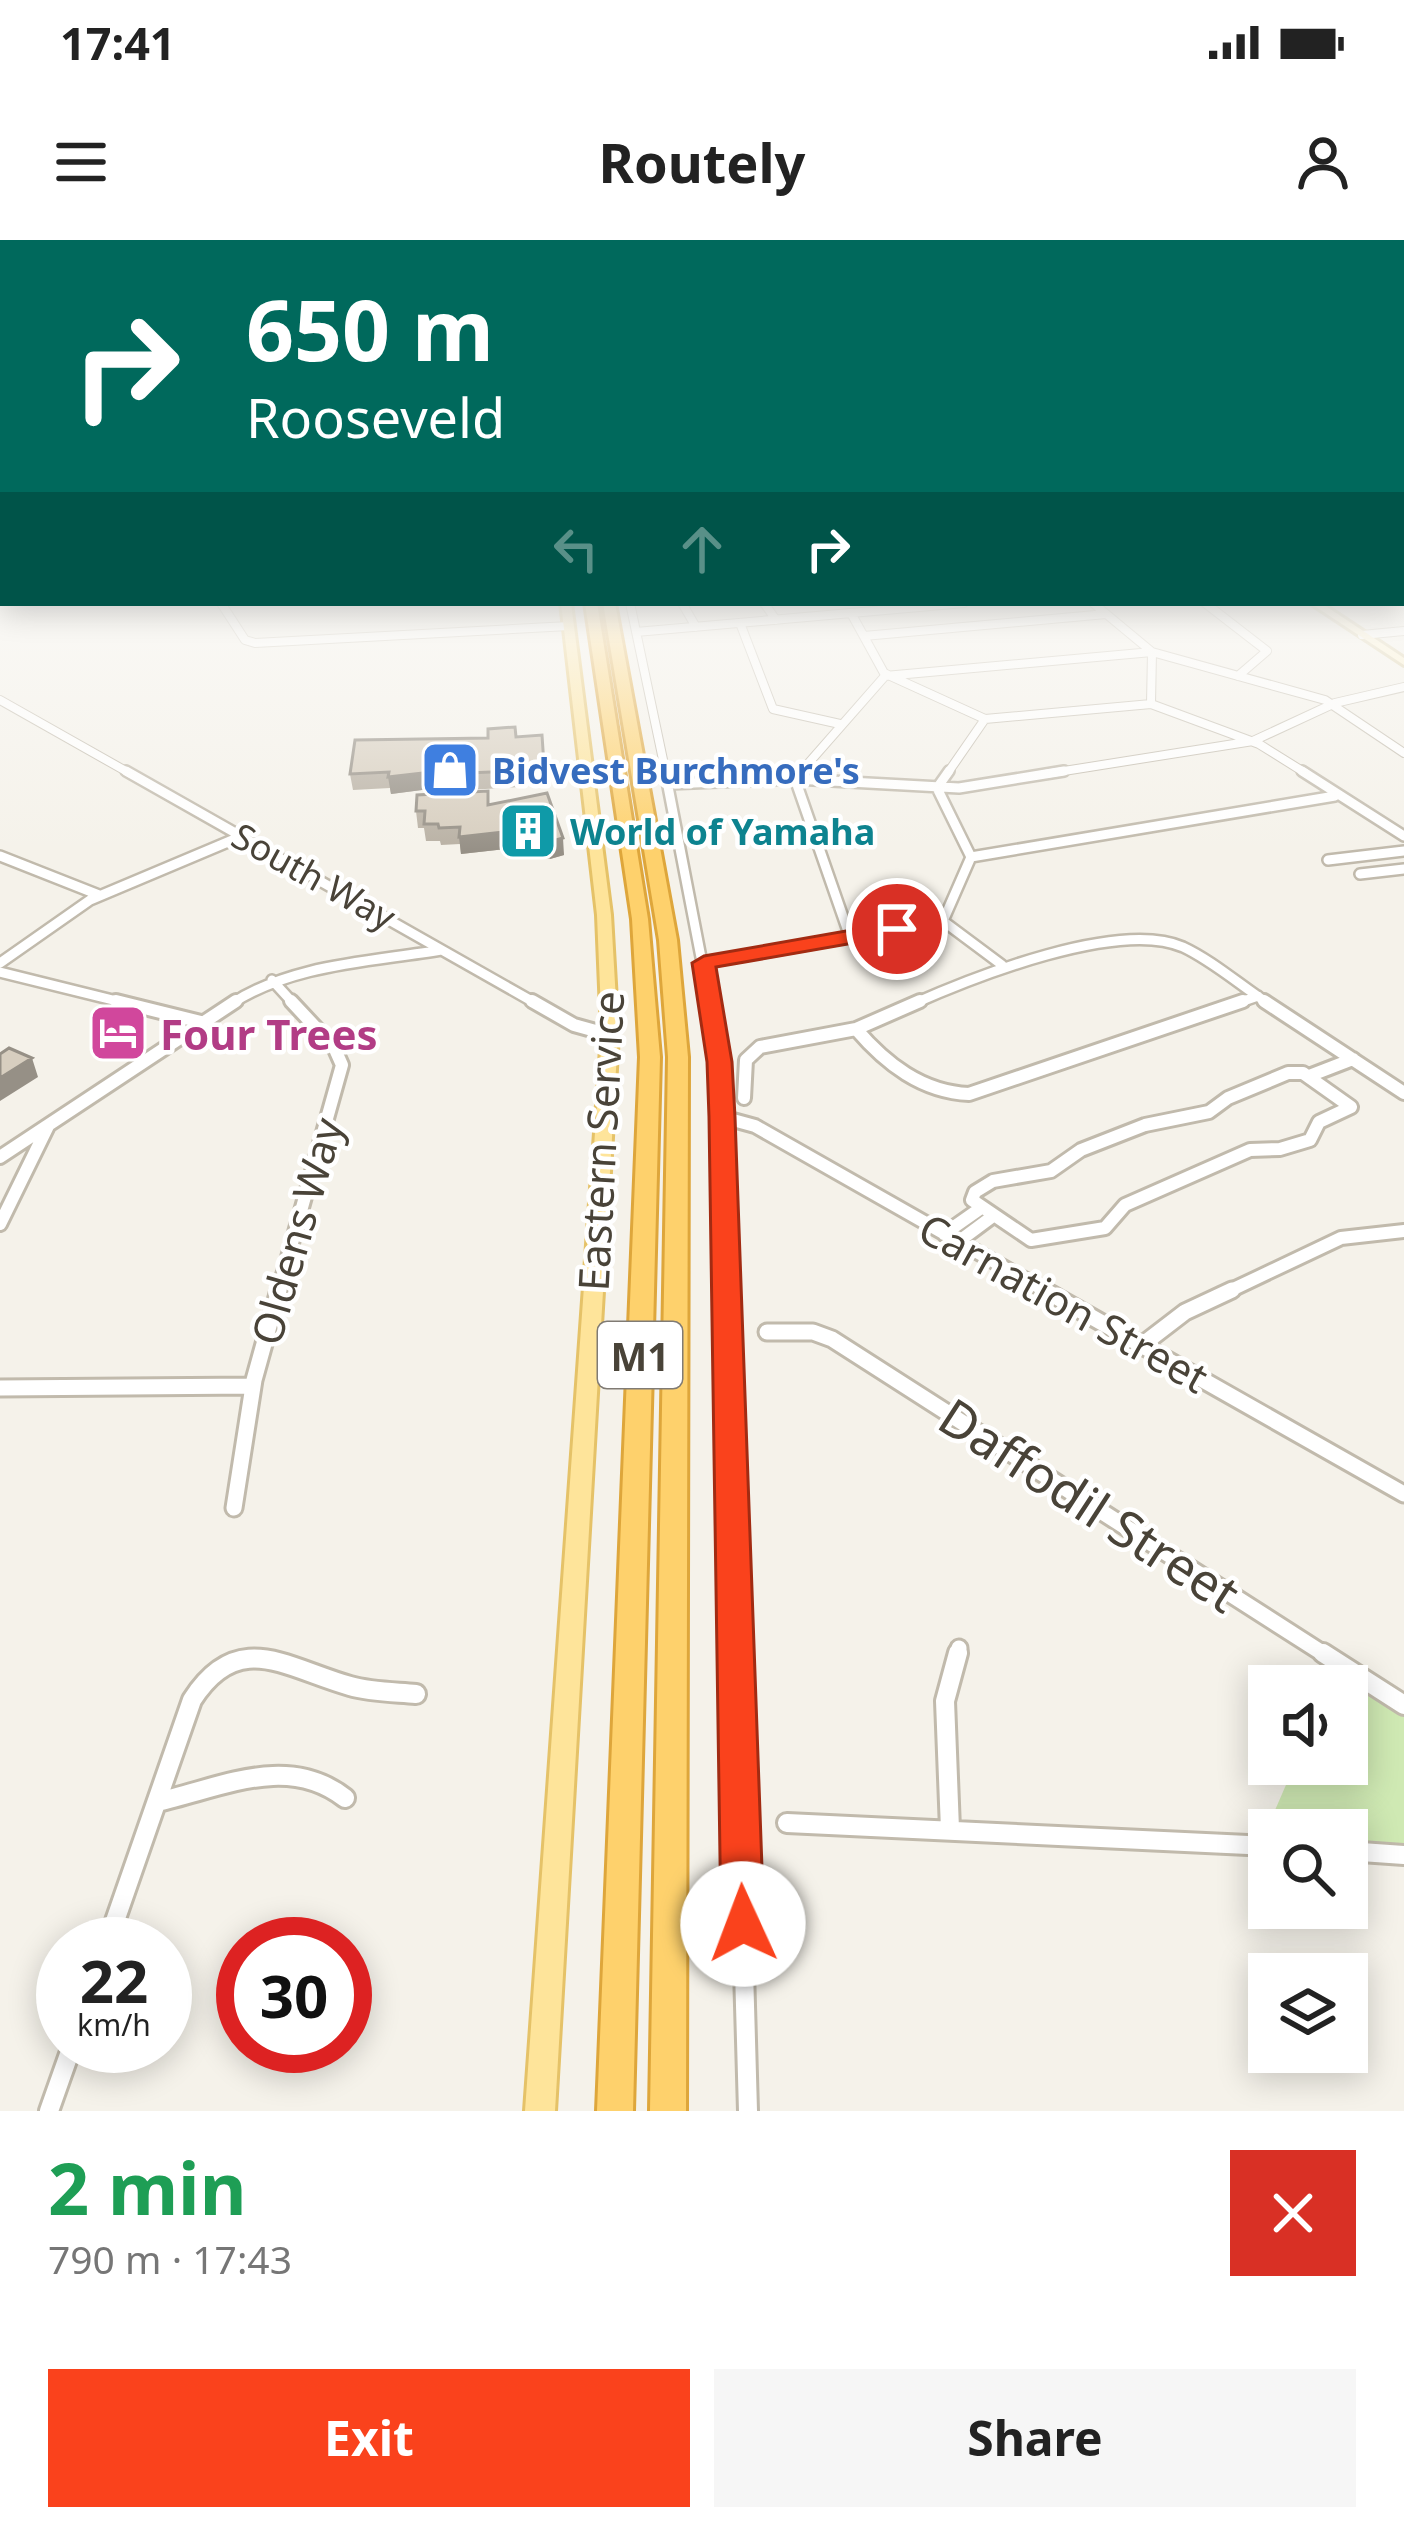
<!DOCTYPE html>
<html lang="en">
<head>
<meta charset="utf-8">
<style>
  body { margin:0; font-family:"Noto Sans",sans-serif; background:#f6f6f6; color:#222; height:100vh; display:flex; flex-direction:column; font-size:45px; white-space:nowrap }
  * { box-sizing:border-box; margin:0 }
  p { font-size:39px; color:#767676 }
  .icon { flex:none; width:66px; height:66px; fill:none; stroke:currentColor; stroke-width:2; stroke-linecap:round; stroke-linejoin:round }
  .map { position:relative; height:1871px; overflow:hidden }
  .side { display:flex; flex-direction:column; background:#fff; flex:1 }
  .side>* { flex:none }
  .top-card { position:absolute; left:0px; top:0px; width:1404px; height:366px; box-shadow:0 6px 30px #0003; background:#00695c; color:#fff; overflow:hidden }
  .fabs { position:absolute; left:1248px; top:1425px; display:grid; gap:24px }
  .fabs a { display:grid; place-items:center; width:120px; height:120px; border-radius:0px; background:#fff; box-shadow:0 6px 30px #0003; font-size:60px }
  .speed { position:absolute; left:36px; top:1677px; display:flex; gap:24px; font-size:60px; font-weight:700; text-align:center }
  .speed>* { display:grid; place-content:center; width:156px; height:156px; border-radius:50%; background:#fff; box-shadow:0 6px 30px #0003; line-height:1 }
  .speed small { font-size:30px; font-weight:400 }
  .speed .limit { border:18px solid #d22; background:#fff; color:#111 }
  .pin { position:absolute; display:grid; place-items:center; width:102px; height:102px; color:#fff; margin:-51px; border:6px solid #fff; border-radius:50%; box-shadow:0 3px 12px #0007 }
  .me { position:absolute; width:132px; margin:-66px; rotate:358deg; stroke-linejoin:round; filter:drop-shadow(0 0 9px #0008) }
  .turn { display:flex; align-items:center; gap:42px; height:252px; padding:0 48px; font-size:54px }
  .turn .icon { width:156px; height:156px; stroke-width:2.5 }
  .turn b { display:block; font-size:84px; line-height:102px }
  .lanes { display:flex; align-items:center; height:114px; padding:0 48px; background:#0003; justify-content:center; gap:60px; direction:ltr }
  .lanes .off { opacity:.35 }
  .round { display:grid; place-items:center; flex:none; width:126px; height:126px; border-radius:0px; background:#f6f6f6 }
  .overview { display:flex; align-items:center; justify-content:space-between; height:204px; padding:0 48px }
  h1 { font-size:72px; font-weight:700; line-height:90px; color:#1e9e55 }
  .button { display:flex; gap:24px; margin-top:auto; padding:24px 48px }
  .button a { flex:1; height:138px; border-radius:0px; background:#fa421c; color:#fff; font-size:48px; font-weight:700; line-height:138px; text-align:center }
  .button a+a { background:#f6f6f6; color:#222 }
  .status { display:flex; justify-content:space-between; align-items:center; height:84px; padding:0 60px; background:#fff; direction:ltr }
  .status svg { height:33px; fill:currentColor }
  header { display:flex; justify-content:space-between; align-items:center; height:156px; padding:0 48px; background:#fff; font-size:54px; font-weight:700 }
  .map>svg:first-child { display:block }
  .green { fill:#cfe9b3 }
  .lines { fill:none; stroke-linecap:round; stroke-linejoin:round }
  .minor-far4-casing { stroke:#c1baac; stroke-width:10 }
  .minor-far3-casing { stroke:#c1baac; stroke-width:14 }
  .minor-far2-casing { stroke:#c1baac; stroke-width:18 }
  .minor-far1-casing { stroke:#c1baac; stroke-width:21 }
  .minor-casing { stroke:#c1baac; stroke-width:24 }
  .secondary-casing { stroke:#d5c79a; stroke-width:6 }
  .primary-casing { stroke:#e5c268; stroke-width:6 }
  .motorway-casing { stroke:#dea63b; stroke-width:6 }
  .minor-far4 { stroke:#fff; stroke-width:8 }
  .minor-far3 { stroke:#fff; stroke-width:9 }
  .minor-far2 { stroke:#fff; stroke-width:12 }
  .minor-far1 { stroke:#fff; stroke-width:15 }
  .minor { stroke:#fff; stroke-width:18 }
  .secondary { fill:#fff3ca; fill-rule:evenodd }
  .primary { fill:#fee49a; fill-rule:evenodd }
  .motorway { fill:#fed16c; fill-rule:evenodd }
  .wall { fill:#b9b1a4 }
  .shaded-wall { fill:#969086 }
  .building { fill:#d7cebf; stroke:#969086; stroke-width:3 }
  .route { fill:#fa421c; stroke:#a22b12; stroke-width:3 }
  .labels { text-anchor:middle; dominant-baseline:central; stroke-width:9; stroke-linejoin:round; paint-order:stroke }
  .far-shop-label { font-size:36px; font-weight:bold; fill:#366cbe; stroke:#fff; text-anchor:start }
  .far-culture-label { font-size:36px; font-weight:bold; fill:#0d838f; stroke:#fff; text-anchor:start }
  .far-street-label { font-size:36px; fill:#494338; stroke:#fff }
  .shield { fill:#fff; stroke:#807b74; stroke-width:3 }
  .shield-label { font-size:39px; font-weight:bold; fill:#494338 }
  .hotel-label { font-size:42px; font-weight:bold; fill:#b23c85; stroke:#fff; text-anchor:start }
  .street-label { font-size:42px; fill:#494338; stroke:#fff }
  .near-street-label { font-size:51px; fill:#494338; stroke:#fff }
</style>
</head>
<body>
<div class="status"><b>17:41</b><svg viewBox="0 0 49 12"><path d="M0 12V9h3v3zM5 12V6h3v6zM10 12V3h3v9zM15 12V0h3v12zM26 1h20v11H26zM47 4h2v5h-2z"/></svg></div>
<header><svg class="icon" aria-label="menu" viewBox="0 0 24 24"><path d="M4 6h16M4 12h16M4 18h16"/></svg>Routely<svg class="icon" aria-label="person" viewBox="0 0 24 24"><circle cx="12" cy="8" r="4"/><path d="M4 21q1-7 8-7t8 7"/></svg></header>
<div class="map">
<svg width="1404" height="1871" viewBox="0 0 1404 1871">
  <rect width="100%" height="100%" fill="#f5f2ea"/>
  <path class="green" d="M1337,1426L1404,1468V1615L1347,1611V1590H1269V1606L1260,1605L1295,1524H1347V1446H1328Z"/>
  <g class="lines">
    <g class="minor-far4-casing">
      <path id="minor-far4" d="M221,363L245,400L255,403L569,386
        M630,363L666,534
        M682,363L696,387
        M764,363L776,380
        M1093,363L1152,412L1151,464
        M1205,363L1267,411L1238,436
        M851,373L884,433L985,479
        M740,383L773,469L840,484
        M636,392L964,363
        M1362,395L1404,391
        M864,396L1106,374
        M0,460L131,534
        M799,534L885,436L1152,412L1325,460L1404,513
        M947,534L985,479L1151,464L1259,504L1307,534
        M1045,534L1253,501L1335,463L1404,447"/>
    </g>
    <g class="minor-far3-casing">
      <path id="minor-far3" d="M126,531L537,764
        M665,531L710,764
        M1302,531L1404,596
        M795,539L802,531
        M795,539L850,697
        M668,544L795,539L959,548L1064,531
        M0,616L99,655
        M971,617L1335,556
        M1328,620L1404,611
        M1360,634L1404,629
        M943,681L971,617L937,548L949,531
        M943,681L1002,725
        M0,723L90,660L242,596
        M704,723L943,681
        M0,732L129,764
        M272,740L294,764
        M231,764C292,724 370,722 441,710
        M913,764C974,737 1119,679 1183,707C1213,721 1241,746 1269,764
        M1235,764L1258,756"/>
    </g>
    <g class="minor-far2-casing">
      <path id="minor-far2" d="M116,761L201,782
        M532,761L574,785L610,795
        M709,761L719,822L725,1053
        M1264,761L1404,853
        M856,789C886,824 922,852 969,854L1243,761
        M1288,833H1303L1351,867L1319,882L1310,900L1280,909L1250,910L1125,965L1105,988L1031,1000L972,960L975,952L993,941L1051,931L1081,910L1145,885L1209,872L1228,858Z
        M1309,836L1353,819
        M744,858L746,820L760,807L856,789L920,761
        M722,877L755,886L1049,1053
        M0,917L236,761
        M0,984L48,886
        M944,994L981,968
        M958,1002L993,976
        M278,1053L342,825L334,807L291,761
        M1225,1053L1341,998L1404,991"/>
    </g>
    <g class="minor-far1-casing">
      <path id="minor-far1" d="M725,1050L735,1416
        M1044,1050L1404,1254
        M767,1092H813L832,1099L1327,1416
        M1142,1105L1185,1072L1232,1050
        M0,1148L253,1146
        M234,1268L254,1140L279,1050
        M957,1416L959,1408"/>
    </g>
    <g class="minor-casing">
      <path id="minor" d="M735,1413L748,1871
        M1323,1413L1404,1465
        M157,1562C221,1548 287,1513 345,1558
        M787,1583L1269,1606
        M950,1589L945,1461L958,1413
        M1347,1611L1404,1615
        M107,1704L192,1460C238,1388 286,1428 350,1446C371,1452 394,1452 416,1454
        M49,1871L72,1806"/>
    </g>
    <g class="secondary-casing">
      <path id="secondary" d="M1310,363H1321L1404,418V425Z"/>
    </g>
    <g class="primary-casing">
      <path id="primary" d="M561,363H571L611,675L618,795L555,1871H525L602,795L597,675Z"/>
    </g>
    <g class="motorway-casing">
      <path id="motorway" d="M585,363H597L648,679L660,817L633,1871H597L640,817L632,679Z
        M603,363H615L677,700L688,817L686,1871H650L668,817L659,700Z"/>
    </g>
    <use href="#minor-far4" class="minor-far4"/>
    <use href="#minor-far3" class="minor-far3"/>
    <use href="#minor-far2" class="minor-far2"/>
    <use href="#minor-far1" class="minor-far1"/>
    <use href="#minor" class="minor"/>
    <use href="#secondary" class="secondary"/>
    <use href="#primary" class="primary"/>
    <use href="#motorway" class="motorway"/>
  </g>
  <path class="wall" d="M542,495L545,541L519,547L469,550L468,544L391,554L390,548L353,550L350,534L488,498Z
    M488,551L489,565L547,553L564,615L550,619L514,613V608L461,614L460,604L441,605L440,601H426L424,588H418L416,571Z"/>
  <path class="shaded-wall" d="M544,525L545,541L519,547L518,531Z
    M467,528L468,544L391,554L388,537Z
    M513,591L514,608L461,614L459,597Z
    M563,598L564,615L550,619L549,602Z
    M32,818L38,837L0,861V838Z"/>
  <path class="building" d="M515,487L516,497L542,495L544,525L518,531L467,533V528L388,537L389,532L350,534L355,500L488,498V489Z
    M488,551V565L547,553L563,598L549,602L513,596V591L459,597L460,587L439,588L438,584H424L425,571H416L417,555Z
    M9,808L32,818L0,838V814Z"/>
  <linearGradient id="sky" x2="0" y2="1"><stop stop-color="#8ec0ec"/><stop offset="0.57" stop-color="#faf9f6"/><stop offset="1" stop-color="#faf9f6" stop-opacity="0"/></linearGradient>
  <rect width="1404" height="612" fill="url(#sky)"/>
  <path class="route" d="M897,682L905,684V694L716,727L732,822L735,877L764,1684L758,1699L743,1705L728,1699L721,1684L709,877L707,822L692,723L704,716Z"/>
  <defs>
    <g id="shop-square" transform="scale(3)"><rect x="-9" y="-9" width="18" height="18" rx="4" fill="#3f7fe0" stroke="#fff"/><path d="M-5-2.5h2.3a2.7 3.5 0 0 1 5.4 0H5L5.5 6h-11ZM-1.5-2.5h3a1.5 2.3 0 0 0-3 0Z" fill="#fff"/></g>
    <g id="building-square" transform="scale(3)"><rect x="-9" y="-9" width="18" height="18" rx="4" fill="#0f9aa8" stroke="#fff"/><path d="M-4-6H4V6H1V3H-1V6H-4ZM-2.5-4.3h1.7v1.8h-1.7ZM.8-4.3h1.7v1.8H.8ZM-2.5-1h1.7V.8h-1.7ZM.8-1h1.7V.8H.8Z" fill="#fff"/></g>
    <g id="hotel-square" transform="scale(3)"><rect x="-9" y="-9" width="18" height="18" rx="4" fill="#d1479c" stroke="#fff"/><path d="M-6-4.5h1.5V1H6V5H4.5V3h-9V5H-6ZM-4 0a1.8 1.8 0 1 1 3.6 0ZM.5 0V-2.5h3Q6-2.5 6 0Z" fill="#fff"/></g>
  </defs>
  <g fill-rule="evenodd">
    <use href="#shop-square" x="450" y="530"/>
    <use href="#building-square" x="528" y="591"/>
    <use href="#hotel-square" x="118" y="793"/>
  </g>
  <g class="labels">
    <g class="far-shop-label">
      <text x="492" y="530">Bidvest Burchmore's</text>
    </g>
    <g class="far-culture-label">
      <text x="570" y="591">World of Yamaha</text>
    </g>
    <g class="far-street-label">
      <text transform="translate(314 636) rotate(29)">South Way</text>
    </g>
    <rect class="shield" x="598" y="1082" width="84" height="66" rx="9"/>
    <g class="shield-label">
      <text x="640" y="1115">M1</text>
    </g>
    <g class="hotel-label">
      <text x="160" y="793">Four Trees</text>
    </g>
    <g class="street-label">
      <text transform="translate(600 901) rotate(-87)">Eastern Service</text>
      <text transform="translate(296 991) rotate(-74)">Oldens Way</text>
      <text transform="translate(1064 1062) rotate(29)">Carnation Street</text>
    </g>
    <g class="near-street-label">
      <text transform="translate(1090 1264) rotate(33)">Daffodil Street</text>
    </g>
  </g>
</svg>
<div class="fabs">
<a><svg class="icon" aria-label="sound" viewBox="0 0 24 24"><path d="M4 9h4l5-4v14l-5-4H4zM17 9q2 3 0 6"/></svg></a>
<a><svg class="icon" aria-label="search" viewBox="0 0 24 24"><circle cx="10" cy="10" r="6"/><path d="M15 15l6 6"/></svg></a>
<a><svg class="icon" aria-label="layers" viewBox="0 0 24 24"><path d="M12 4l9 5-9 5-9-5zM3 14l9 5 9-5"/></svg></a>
</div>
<div class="speed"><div>22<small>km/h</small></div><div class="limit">30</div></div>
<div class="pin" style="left:897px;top:689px;background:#d93025"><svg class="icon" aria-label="arrive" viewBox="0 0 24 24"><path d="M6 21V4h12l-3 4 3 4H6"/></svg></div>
<svg class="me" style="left:743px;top:1684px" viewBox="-20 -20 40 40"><circle r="19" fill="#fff"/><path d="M0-13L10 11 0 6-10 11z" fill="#fa421c"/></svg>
<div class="top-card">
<div class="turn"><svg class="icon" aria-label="right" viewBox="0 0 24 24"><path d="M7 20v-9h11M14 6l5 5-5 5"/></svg><div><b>650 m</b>Rooseveld</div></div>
<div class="lanes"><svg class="icon off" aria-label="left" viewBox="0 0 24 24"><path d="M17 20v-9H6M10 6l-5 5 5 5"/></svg><svg class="icon off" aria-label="ahead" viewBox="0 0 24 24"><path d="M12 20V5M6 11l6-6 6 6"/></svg><svg class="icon" aria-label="right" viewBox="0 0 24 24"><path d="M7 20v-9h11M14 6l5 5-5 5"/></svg></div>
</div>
</div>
<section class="side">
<div class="overview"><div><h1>2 min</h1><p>790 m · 17:43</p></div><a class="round" style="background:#d93025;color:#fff"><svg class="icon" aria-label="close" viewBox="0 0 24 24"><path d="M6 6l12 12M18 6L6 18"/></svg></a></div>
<div class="button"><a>Exit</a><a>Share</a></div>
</section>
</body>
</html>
